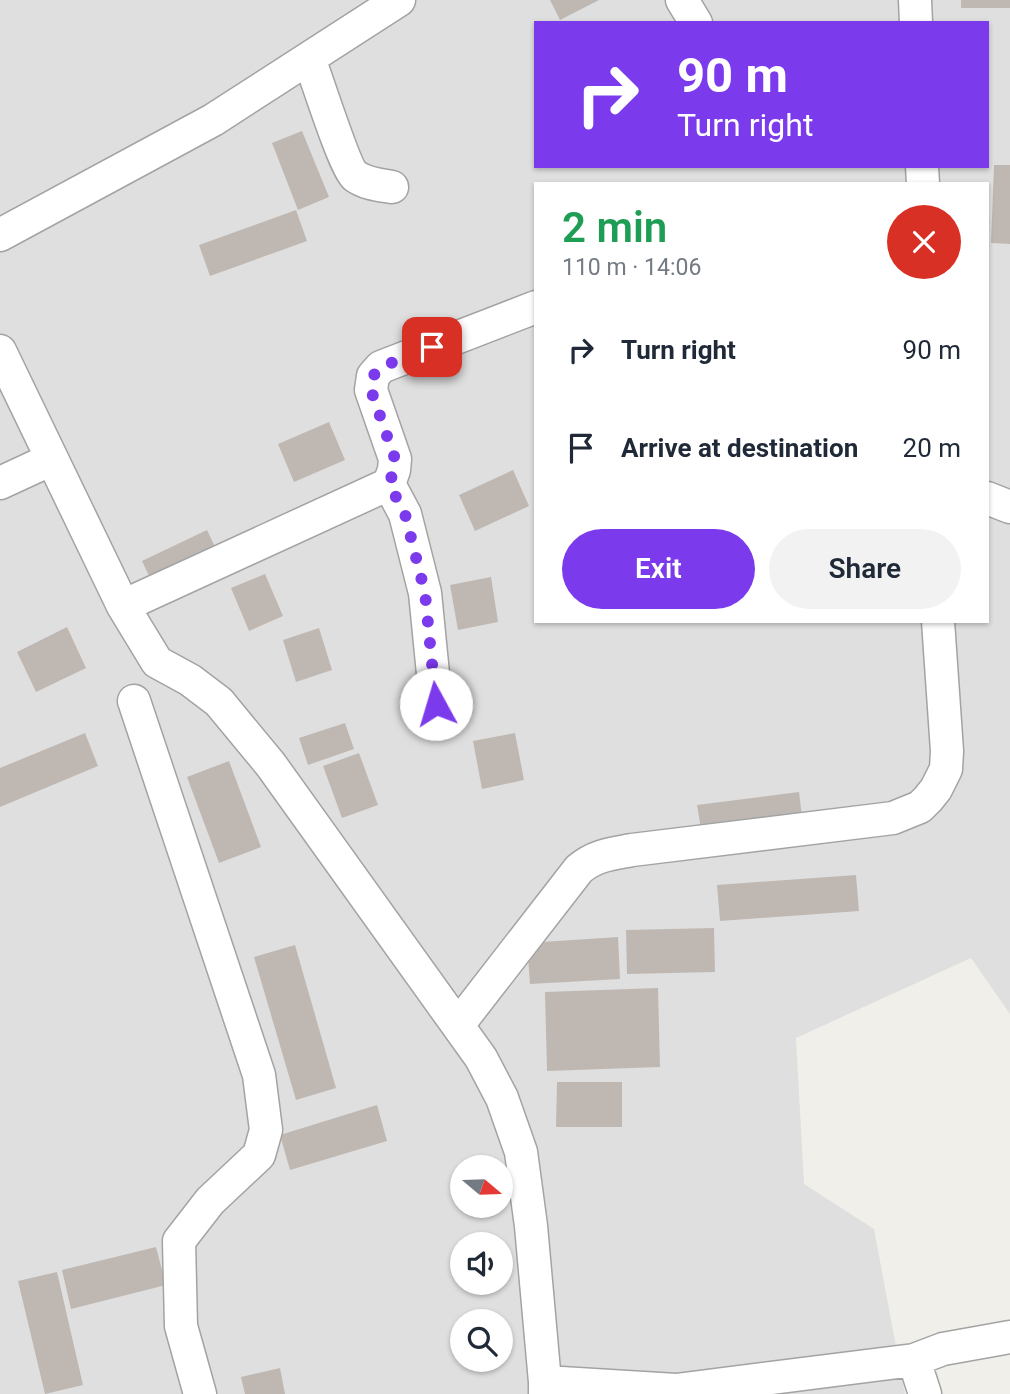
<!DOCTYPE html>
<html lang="en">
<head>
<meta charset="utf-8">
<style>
  body { margin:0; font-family:Roboto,sans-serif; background:#f2f2f3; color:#1f2937; height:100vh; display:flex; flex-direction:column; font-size:26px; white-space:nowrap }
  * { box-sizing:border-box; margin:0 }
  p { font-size:23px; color:#747a83 }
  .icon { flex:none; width:38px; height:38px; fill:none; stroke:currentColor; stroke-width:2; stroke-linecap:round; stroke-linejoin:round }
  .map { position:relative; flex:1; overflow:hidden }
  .drawer { position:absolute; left:534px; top:182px; width:455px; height:441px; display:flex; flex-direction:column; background:#fff; border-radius:0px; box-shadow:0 2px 5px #0004 }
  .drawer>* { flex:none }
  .top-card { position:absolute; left:534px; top:21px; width:455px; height:147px; border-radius:0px; box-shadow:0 2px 5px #0004; background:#7c3aed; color:#fff; overflow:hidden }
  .needle { width:46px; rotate:109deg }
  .buttons { position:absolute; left:450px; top:1155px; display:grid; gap:14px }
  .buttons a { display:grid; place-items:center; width:63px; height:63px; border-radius:50%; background:#fff; box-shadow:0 2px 5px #0004; font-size:35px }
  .pin { position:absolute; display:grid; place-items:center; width:60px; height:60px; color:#fff; margin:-30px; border-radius:14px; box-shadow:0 4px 10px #0006 }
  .me { position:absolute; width:77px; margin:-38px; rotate:354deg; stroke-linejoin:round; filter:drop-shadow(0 0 5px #0008) }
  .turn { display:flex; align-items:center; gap:24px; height:147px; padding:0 28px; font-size:32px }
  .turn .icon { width:91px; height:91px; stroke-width:2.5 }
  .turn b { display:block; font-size:49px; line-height:60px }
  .round { display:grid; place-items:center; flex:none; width:74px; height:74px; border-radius:37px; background:#f2f2f3 }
  .overview { display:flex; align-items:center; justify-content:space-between; height:119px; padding:0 28px }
  h1 { font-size:42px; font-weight:600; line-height:52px; color:#1e9e55 }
  .button { display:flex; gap:14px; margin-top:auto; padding:14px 28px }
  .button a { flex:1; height:80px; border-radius:42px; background:#7c3aed; color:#fff; font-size:28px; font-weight:600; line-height:80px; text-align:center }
  .button a+a { background:#f2f2f3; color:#1f2937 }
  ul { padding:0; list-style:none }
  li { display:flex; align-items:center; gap:21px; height:98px; padding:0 28px }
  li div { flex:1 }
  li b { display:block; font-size:26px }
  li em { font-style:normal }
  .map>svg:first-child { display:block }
  .residential { fill:#e0dfdf; fill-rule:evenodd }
  .building { fill:#bfb8b2 }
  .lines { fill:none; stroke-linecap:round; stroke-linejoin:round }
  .minor-casing { stroke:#a3a3a3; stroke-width:35 }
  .minor { stroke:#fff; stroke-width:32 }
  .route { stroke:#7c3aed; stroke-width:12; stroke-dasharray:0 21.6 }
</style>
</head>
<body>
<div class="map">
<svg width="1010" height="1394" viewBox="0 0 1010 1394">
  <rect width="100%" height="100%" fill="#f1efe9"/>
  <path class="residential" d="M0,0H1010V1014L971,958L796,1038L804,1184L874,1229L905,1394H0ZM536,23H987V166H536ZM536,184H987V621H536ZM462,1167H500V1206H462ZM462,1244H500V1283H462ZM462,1321H500V1360H462Z"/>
  <path class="building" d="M550,0H599L560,20Z
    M961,0H1010V8H961Z
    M302,131L329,197L298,210L272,143Z
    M994,165H1010V244L991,243Z
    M296,210L307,241L210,276L199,245Z
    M329,422L345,460L294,482L278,444Z
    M513,470L529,506L475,531L459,495Z
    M207,530L216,549L151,580L142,561Z
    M265,574L283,616L249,631L231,588Z
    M491,577L498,622L458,630L450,585Z
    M67,627L86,668L36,692L17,652Z
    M319,628L332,670L296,682L283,640Z
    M345,723L354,749L308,765L299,738Z
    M85,733L98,766L0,807V768Z
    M515,733L524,780L482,789L473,741Z
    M359,753L378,805L342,818L323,766Z
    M229,761L261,847L219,863L187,777Z
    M799,792L802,817L701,829L697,805Z
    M856,875L859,911L720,921L717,885Z
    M714,928L715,972L627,974L626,930Z
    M618,937L620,979L530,984L527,943Z
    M295,945L336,1088L296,1100L254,957Z
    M658,988L660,1067L547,1071L545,992Z
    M557,1082H622V1127H556Z
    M377,1105L387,1141L290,1170L280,1135Z
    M156,1247L166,1285L71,1309L62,1270Z
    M57,1272L83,1385L45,1394L18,1281Z
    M280,1368L285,1394H245L241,1377Z"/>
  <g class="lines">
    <g class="minor-casing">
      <path id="minor" d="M682,0L696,23
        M915,0L916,23
        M309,58C316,77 345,168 355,176C366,184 380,185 392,187
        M922,166L923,184
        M0,235L213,120L399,0
        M0,351L123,606L157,662L190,680L219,702L271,765L481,1058L502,1098L521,1152L531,1226L545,1382V1394
        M0,483L52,459
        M389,484L405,514L425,593L436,704
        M987,498L1010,507
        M123,606L389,484L394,470L395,459L371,390L373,376L381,367L536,307
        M134,701L259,1075L266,1130L259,1155L210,1201L179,1241L181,1326L200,1394
        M458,1025L579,869C596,855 611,854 632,850L893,818L920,807L928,799L936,789L946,769L947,751L938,621
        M914,1360L925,1394
        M545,1382L676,1390L914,1360L943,1349L1010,1337"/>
    </g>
    <use href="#minor" class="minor"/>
  </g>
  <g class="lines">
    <path class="route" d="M432,347L381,367L373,376L371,390L395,459L394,470L389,484L405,514L425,593L436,704"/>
  </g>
</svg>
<div class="buttons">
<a><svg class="needle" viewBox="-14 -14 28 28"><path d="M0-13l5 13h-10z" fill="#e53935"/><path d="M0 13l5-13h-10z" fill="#747a83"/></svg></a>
<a><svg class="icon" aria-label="sound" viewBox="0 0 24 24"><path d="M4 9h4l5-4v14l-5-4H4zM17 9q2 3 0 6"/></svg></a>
<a><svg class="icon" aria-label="search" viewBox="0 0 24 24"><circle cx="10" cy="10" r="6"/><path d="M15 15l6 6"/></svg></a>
</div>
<div class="pin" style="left:432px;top:347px;background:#d93025"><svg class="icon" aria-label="arrive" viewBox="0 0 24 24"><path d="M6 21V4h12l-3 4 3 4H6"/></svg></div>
<svg class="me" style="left:436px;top:704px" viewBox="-20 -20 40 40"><circle r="19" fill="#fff"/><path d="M0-13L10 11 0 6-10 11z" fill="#7c3aed"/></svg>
<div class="top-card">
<div class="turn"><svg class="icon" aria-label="right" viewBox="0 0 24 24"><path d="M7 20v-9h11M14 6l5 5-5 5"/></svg><div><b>90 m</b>Turn right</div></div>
</div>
<section class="drawer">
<div class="overview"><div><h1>2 min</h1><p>110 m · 14:06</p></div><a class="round" style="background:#d93025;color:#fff"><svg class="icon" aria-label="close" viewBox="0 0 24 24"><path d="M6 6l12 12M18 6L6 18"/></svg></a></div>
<ul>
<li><svg class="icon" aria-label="right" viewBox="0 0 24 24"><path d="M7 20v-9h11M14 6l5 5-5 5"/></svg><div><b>Turn right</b></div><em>90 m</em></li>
<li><svg class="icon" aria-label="arrive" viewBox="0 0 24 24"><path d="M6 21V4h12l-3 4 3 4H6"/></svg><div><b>Arrive at destination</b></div><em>20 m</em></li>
</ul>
<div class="button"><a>Exit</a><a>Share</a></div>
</section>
</div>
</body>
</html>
